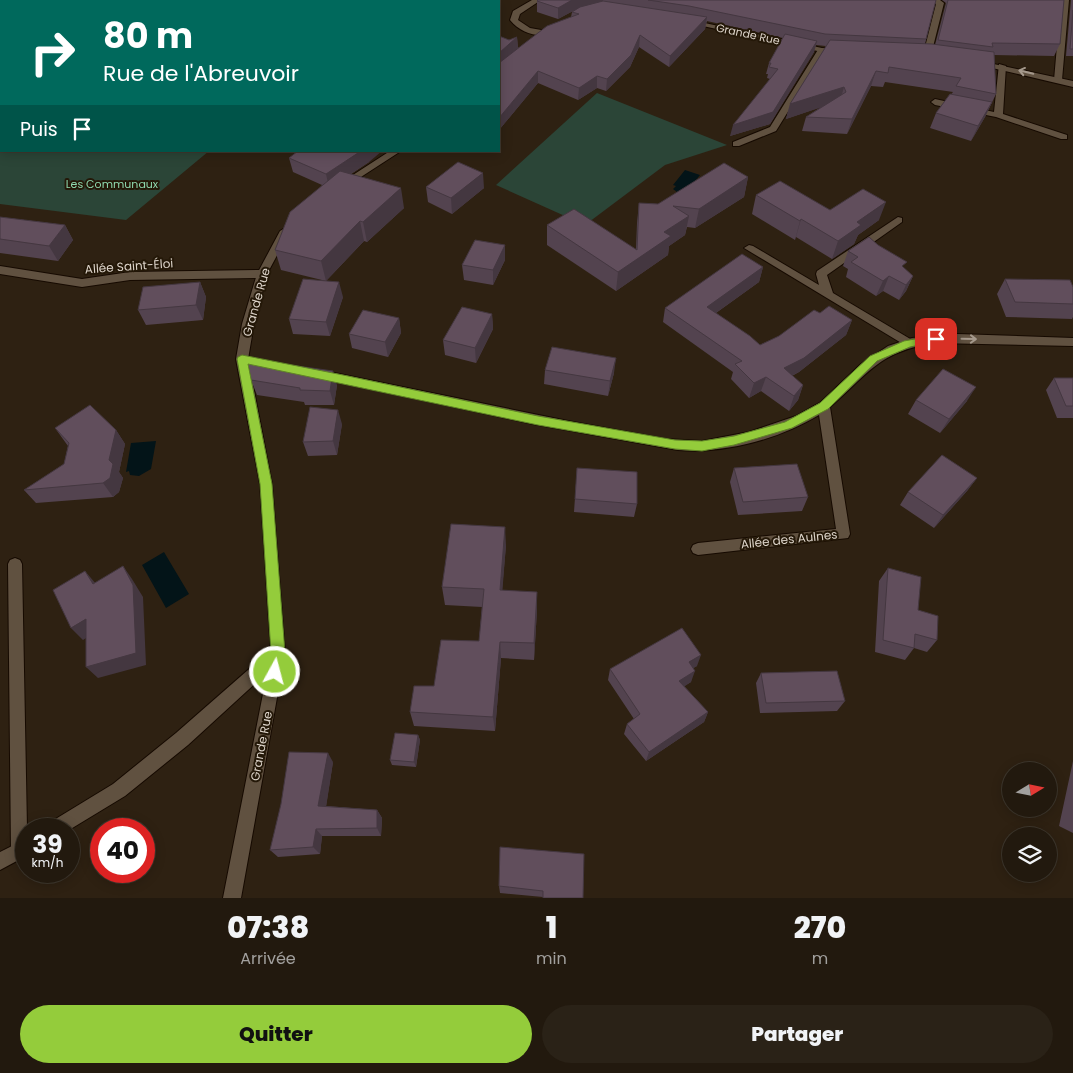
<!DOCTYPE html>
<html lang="fr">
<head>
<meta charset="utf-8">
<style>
  body { margin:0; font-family:Poppins,sans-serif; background:#2a2217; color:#f1f3f6; height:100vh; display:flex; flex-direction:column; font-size:19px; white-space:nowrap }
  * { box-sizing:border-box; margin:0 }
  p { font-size:16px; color:#a2a09e }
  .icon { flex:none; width:28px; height:28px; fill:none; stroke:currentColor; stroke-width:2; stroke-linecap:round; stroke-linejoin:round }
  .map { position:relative; height:898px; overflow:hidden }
  .sheet { display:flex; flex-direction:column; background:#22190e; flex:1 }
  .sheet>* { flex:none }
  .banner { position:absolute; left:0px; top:0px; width:500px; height:152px; box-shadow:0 2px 12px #0003,0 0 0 1px #3f382e; background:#00695c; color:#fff; overflow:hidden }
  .needle { width:32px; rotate:80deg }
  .tools { position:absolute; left:1002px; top:762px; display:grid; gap:10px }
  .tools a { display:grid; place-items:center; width:55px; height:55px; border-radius:50%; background:#22190e; box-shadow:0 2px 12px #0003,0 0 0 1px #3f382e; font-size:25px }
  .speed { position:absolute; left:15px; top:818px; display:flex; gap:10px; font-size:25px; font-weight:700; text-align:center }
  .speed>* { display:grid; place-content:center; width:65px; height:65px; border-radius:50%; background:#22190e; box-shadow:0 2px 12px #0003,0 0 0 1px #3f382e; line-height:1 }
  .speed small { font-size:12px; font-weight:400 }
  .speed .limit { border:8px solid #d22; background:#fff; color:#111 }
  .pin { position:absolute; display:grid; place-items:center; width:42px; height:42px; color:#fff; margin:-21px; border-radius:10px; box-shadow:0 2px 8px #0006 }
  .me { position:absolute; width:55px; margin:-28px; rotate:7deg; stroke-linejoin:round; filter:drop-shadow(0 0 4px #0008) }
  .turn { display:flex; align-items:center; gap:18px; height:105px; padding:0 20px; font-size:22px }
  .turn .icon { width:65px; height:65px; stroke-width:2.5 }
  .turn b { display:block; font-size:35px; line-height:42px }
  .then { display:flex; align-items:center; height:48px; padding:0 20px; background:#0003; gap:10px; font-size:19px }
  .eta { display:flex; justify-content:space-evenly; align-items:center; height:85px; text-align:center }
  .eta b { font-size:30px; font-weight:800; line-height:35px }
  .action { display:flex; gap:10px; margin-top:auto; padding:10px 20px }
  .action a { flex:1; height:58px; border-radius:30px; background:#94cc3b; color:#111; font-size:20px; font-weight:800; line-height:58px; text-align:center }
  .action a+a { background:#2a2217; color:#f1f3f6 }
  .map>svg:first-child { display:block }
  .green { fill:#2b4537 }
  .water { fill:#031418 }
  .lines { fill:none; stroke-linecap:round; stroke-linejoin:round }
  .service-casing { stroke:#160a00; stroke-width:2 }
  .minor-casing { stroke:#160a00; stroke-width:2 }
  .tertiary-casing { stroke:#160a00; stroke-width:2 }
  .service { fill:#605140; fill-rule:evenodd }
  .minor { fill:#605140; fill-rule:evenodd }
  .tertiary { fill:#605140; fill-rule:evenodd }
  .wall { fill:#53434f }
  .shaded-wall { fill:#443740 }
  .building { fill:#614e5c; stroke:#443740 }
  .oneway { stroke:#a5998c }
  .route { fill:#94cc3b; stroke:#608526 }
  .labels { text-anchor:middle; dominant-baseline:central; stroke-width:4; stroke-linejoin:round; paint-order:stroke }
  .far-street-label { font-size:11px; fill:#ddd4ca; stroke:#241808 }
  .far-park-label { font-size:11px; fill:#8ed9af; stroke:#241808 }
  .street-label { font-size:12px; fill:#ddd4ca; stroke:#241808 }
</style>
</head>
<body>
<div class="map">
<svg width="1073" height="898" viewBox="0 0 1073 898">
  <rect width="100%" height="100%" fill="#2e2112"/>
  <path class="green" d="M0,0H394L1,1V151H209L126,220L0,204Z
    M597,93L727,145L665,165L585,225L496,185Z"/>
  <path class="water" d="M685,170L700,175L687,191L677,192L673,189L676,186L673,185Z
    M156,441L151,469L139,476L130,475L129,471L126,472L131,443Z
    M164,552L189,594L166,608L142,565Z"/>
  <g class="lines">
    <g class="service-casing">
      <path id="service" d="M532,0H541L520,14L518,20L530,28L547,31V35C533,37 519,31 510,20L513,11Z
        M999,64L1006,66L1003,114L1067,135V139H1061L996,117L935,105L931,102L935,99L994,112Z
        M898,217L902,218V222L827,275L833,293L912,340L914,343L912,346L908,347L744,248L749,245L753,246L819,285L816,274L817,271Z
        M15,558L20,560L22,564L27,829L26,855L25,858L19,860L13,858L11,852L8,564L10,560Z"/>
    </g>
    <g class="minor-casing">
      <path id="minor" d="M931,0H940L944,3L931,55L927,57L923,55L936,4Z
        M1061,0H1069L1062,80L1058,83L1054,80Z
        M819,48L826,50L776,131L739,146H733V142L770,127Z
        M0,266L82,279L130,272L262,270L267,274L262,278L130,280L82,287L0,274Z
        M957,334L1073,338V346L934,343C878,352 869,373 830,407L850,534L848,538L698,555L693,553L691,549L693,545L698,543L836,529L819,415C779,439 725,454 678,450L533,424L320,378L314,374L320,370L568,421L666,439L702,441L749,432L796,416L821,402L861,364L888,346L912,338Z
        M278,646L283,648L285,653L283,658L188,745L125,796L69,830L47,829L49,823L113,784L176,733L273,648Z
        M26,839V856L0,870V852Z"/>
    </g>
    <g class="tertiary-casing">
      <path id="tertiary" d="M686,19L822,48L839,49L843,51L839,53L822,52L689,23L685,21Z
        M975,60L1073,81V87L975,64Z
        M390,151H401L347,186L344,187L339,184Z
        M285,228L290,231L267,274L254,324L248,359L272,484L285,653L241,898H223L271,653L260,484L236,359L242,324L257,274L280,231Z"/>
    </g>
    <use href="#service" class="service"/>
    <use href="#minor" class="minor"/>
    <use href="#tertiary" class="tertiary"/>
  </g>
  <path class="wall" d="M538,0H936L925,44L935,45L946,3L942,0H1064L1060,44L1054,56L994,55L996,94L985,117L971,141L930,128L936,113L953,92L885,82L883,87L871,86L847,134L802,131L806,117L821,107L786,119L790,104L826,46L816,45L814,52L770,124L730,136L770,79L767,78L768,74H766L769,63L783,38L707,21L705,29L669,67L639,47L630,67L606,91L597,88L578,100L538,83L499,130V36L509,40L517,37L518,48L571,17L572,12L573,11L558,19L537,12V1Z
    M1071,0H1073V56H1066Z
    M289,158L369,162L351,174L404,208L367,242L364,241L326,281L281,270L275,250L322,185L293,172Z
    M748,177L744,197L695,228L687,227L685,235L669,246L668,255L616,291L547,245V225L636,249L637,223L639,203L658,204Z
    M426,187L484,188L452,214L428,202Z
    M756,195L830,210L879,220L858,235L854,244L832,259L796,237L795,240L752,214Z
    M0,217L65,225L73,240L58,261L0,253Z
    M505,245V260L493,285L464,280L462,265Z
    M878,245L913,276L906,291L899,300L883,291L876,296L846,277L848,269L843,266L848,251Z
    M763,267L759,282L716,313L760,345L779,336L820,313L852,320L846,335L799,372L792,376L803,385L798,400L789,411L761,391L749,398L731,379L733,372L663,322L665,308Z
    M1005,279L1073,287V317L1072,319L1006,317L997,294Z
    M200,282L206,297L203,320L146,325L138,310Z
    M343,297L330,336L293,334L289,319Z
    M492,314L493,329L476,363L445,355L443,340Z
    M399,318L401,333L388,357L352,348L349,334Z
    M545,370L614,373L608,396L544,384Z
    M1054,378H1073V418H1057L1046,390Z
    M251,380L337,385L334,405H305L304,402L257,395Z
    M916,400L967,401L940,433L908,414Z
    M342,424L337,455L308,456L303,442Z
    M55,428L116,430L125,444L119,472L123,478L119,492L113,497L36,503L24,490L64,464L68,446Z
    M577,468L637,504L634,517L574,512Z
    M734,468L808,497L802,511L738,515L730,482Z
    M977,478L967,491L934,528L900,505L908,492Z
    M506,545L502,590L537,610L534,660L501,658L495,731L414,726L410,712L479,641L482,607L445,605L442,587Z
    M888,568L918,610L937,640L927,652L914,648L905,660L875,652L879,581Z
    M697,666L693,668L691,682L684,686L708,712L704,722L646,761L624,734L627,724L634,719L608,680L610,669Z
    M761,673L845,701L837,711L760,713L756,683Z
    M418,735L420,740L416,767L392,765L390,760Z
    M1073,761V833L1059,826Z
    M333,762L326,806L377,810L382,818L381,836H322L320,854L278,857L270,850Z
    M584,854L543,897L500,893L499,886Z"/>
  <path class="shaded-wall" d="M572,0H603L602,5L573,11L558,19V8Z
    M707,17L705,29L669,67L670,56Z
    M640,35L639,47L630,67L606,91L607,79Z
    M517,37L518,49L499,65V53Z
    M817,41L814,52L770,124L730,136L733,125Z
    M538,71V83L499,130V118Z
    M876,71L871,86L847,134L852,119Z
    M597,76V88L578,100L579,88Z
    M844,87L840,101L786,119L790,104Z
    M992,102L985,117L971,141L978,126Z
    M361,151H382L369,162L329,188L326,174Z
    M483,173L484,188L452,214L451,198Z
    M748,177L744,197L695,228L699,209Z
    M401,188L404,208L367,242L363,222Z
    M886,202L879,220L858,235L854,244L832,259L838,241L857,222Z
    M689,216L685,235L669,246L668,255L616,291L618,272L664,232Z
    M801,219L796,237L795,240L800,221Z
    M360,221L364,241L326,281L321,261Z
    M65,225L73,240L58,261L49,246Z
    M505,245V260L493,285V270Z
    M763,267L759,282L703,322L707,307Z
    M889,276L883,291L876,296L883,281Z
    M913,276L906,291L899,300L906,285Z
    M200,282L206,297L203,320L196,305Z
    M339,282L343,297L330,336L326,322Z
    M492,314L493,329L476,363L475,348Z
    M399,318L401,333L388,357L385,342Z
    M852,320L846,335L799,372L779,382L784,368Z
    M616,358L614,373L608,396L610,381Z
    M333,371L337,385L334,405L330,391Z
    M766,377L761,391L749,398L754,383Z
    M803,385L798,400L789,411L794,396Z
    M976,387L967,401L940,433L949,419Z
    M338,410L342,424L337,455L333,441Z
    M116,430L125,444L119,472L123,478L119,492L113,497L103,483Z
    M977,478L967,491L934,528L943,515Z
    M505,527L506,545L501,608L500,590Z
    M123,566L132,579L143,597L146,665L98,678L86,667Z
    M85,571L96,584H93Z
    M537,592V610L534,660V643Z
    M86,619L97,631L83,640L71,628Z
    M500,642L501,658L495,731L493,717Z
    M701,655L697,666L685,673L689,662Z
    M695,671L691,682L676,692L679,681Z
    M708,712L704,722L646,761L649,752Z
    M418,735L420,740L416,767L414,762Z
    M328,753L333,762L325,814L318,806Z
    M377,810L382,818L381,836L377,828Z
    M316,829L322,836L320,854L313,847Z"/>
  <path class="building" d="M538,0H572L558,8L537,1Z
    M648,0H936L926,39L825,34L689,6Z
    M948,0H1064L1060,44L992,43L993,47L938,40Z
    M603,1L707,17L670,56L640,35L631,55L607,79L597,76L579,88L538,71L499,118V63L547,26L579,14L572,12L580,7Z
    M1073,10V49H1070Z
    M785,34L817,41L773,112L733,125L778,69L769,67L771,63H769Z
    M499,36L509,40L517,37L499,53Z
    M830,40L932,44L994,52L996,94L956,86L961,78L889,67L888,73L876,71L852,119L806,117L846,92L844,87L790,104Z
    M950,94L992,102L978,126L936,113Z
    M298,151H361L326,174L289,158Z
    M458,162L483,173L451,198L426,187Z
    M724,163L748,177L699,209L673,206L689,216L664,232L671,236L618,272L547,225L574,209L637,250L639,203L658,204Z
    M340,171L401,188L363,222L360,221L321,261L275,250L290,212Z
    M780,181L830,210L863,189L886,202L857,222L861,225L838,241L801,219L800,221L756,195Z
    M0,217L65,225L49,246L0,239Z
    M869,237L878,245L907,262L902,266L913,276L906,285L889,276L883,281L851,262L858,257L848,251Z
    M475,240L505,245L493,270L462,265Z
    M742,254L763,267L707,307L750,336L760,345L779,336L814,310L820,313L829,306L852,320L804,358L784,368L803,385L794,396L766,377L754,383L735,364L742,361L665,308Z
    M303,279L339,282L326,322L289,319Z
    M1005,279L1070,280L1073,287V304L1015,302Z
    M200,282L196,305L138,310L143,287Z
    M462,307L492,314L475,348L443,340Z
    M363,310L399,318L385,342L349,334Z
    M552,347L616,358L610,381L545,370Z
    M247,359L333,371L330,391L300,390V388L251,380Z
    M943,369L976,387L949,419L916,400Z
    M1054,378H1073V406H1066Z
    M90,405L116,430L109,460L113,464L110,478L103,483L24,490L64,464L69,443L55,428Z
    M310,407L338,410L333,441L303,442Z
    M942,455L977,478L943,515L908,492Z
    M797,464L808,497L743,502L734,468Z
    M577,468L637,472V504L575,499Z
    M451,524L505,527L500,590L537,592L534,643L500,642L493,717L410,712L414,686H434L441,640L479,641L484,589L442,587Z
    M123,566L133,585L136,653L86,667V619L71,628L53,590L85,571L93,584Z
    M888,568L921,577L918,610L938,616L937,640L915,634L914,648L883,640Z
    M682,628L701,655L689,662L695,671L679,681L708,712L649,752L627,724L640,714L610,669Z
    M837,671L845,701L766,703L761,673Z
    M395,733L418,735L414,762L390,760Z
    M289,752L328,753L318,806L377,810V828L316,829L313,847L270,850L281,804Z
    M500,847L584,854L583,898H543V891L499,886Z"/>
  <defs><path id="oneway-shaft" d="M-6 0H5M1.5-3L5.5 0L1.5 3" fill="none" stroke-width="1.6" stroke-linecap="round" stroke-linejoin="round" transform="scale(1.25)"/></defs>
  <g class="oneway">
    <use href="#oneway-shaft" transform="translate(1026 72) rotate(-167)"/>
    <use href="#oneway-shaft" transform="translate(969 339) rotate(1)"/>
  </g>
  <path class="route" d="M936,335L940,336L941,339L940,341L910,347L877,361L828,409L792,428L734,445L702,451L675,449L538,425L248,364L272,484L285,653L279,677L275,678L270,677L268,672L271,653L260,484L237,359L238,357L242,355L348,376L538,416L675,440L702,441L734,436L785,422L820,403L870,356L904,341Z"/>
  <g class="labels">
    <g class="far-street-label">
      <text transform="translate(748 34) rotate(12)">Grande Rue</text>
    </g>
    <g class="far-park-label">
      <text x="112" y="184">Les Communaux</text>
    </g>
    <g class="street-label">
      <text transform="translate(129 266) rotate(-4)">Allée Saint-Éloi</text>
      <text transform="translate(256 302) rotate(-74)">Grande Rue</text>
      <text transform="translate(789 539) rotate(-6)">Allée des Aulnes</text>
      <text transform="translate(261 746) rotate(-79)">Grande Rue</text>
    </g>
  </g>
</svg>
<div class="tools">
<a><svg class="needle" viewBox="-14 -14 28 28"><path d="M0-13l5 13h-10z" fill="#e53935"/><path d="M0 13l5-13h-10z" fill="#a2a09e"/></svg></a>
<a><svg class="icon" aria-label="layers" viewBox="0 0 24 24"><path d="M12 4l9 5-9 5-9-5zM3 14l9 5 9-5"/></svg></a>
</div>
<div class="speed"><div>39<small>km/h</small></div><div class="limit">40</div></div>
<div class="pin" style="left:936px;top:339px;background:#d93025"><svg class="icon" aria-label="arrive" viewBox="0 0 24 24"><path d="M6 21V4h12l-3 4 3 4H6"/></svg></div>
<svg class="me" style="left:275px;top:672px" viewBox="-20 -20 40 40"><circle r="17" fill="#94cc3b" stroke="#fff" stroke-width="3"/><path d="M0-11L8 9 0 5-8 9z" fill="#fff"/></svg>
<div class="banner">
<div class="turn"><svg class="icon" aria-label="right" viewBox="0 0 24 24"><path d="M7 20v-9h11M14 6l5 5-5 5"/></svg><div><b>80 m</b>Rue de l'Abreuvoir</div></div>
<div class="then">Puis<svg class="icon" aria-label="arrive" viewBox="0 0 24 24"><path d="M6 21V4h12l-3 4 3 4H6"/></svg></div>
</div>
</div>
<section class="sheet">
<div class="eta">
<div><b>07:38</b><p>Arrivée</p></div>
<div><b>1</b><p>min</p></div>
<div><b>270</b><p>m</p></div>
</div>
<div class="action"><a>Quitter</a><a>Partager</a></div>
</section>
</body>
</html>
